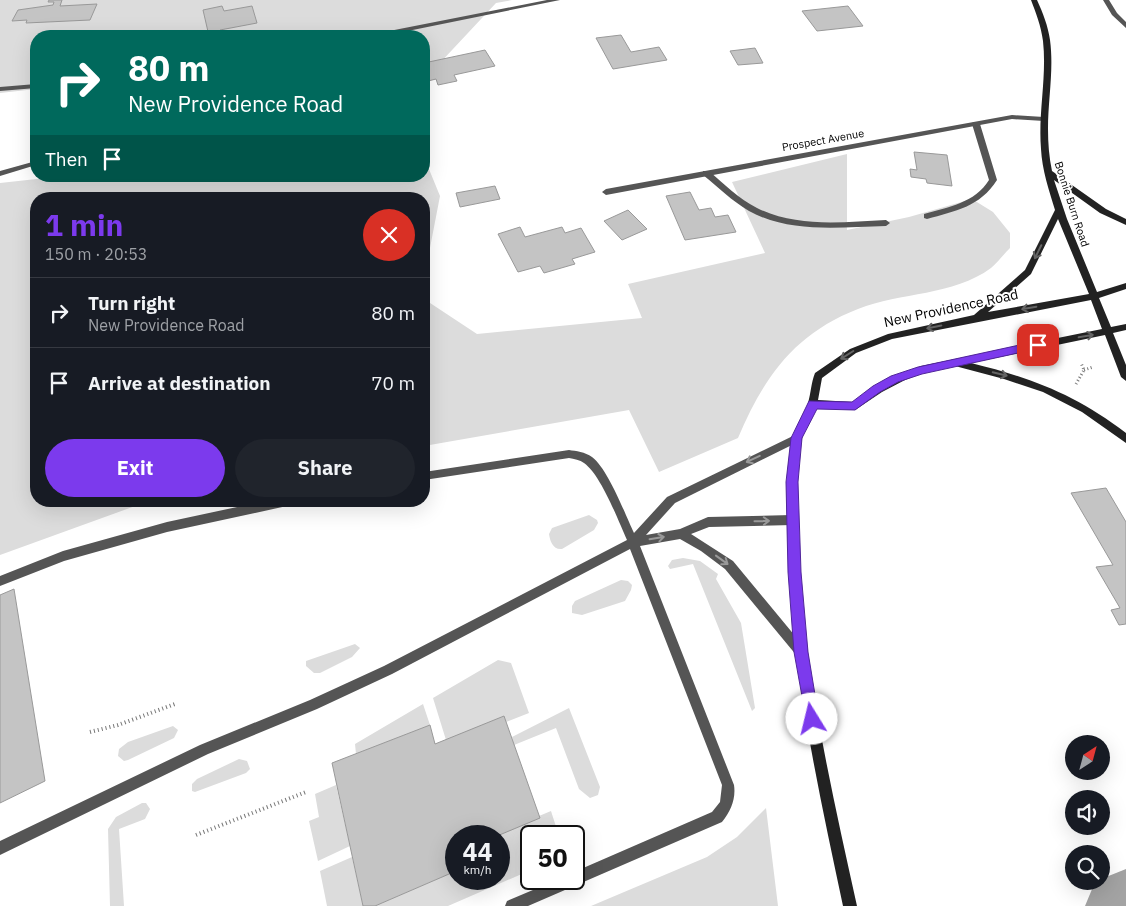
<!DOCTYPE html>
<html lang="en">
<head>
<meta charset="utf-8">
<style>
  body { margin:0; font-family:"IBM Plex Sans",sans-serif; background:#20242c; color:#f1f3f6; height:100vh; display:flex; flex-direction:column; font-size:19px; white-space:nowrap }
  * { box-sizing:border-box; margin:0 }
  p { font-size:16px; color:#9ea1a6 }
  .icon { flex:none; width:28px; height:28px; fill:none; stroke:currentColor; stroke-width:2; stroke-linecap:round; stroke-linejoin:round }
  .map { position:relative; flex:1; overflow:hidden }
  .drawer { position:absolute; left:30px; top:192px; width:400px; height:315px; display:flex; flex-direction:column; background:#171b24; border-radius:20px; box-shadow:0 5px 20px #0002 }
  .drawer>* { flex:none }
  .hud { position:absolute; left:30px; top:30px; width:400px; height:152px; border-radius:20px; box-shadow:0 5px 20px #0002; background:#00695c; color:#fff; overflow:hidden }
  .needle { width:32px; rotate:36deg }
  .buttons { position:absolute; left:1065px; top:735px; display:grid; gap:10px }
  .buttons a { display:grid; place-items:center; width:45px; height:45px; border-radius:50%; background:#171b24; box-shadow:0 5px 20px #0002; font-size:25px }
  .speed { position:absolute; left:445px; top:825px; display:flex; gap:10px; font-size:25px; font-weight:700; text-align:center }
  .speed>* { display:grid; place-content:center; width:65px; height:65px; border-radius:50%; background:#171b24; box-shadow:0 5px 20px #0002; line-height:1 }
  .speed small { font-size:12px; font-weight:400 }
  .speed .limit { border:2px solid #111; border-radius:8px; background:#fff; color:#111 }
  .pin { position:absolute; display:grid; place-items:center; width:42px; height:42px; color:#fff; margin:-21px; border-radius:10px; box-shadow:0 2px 8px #0006 }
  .me { position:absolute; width:55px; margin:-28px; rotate:351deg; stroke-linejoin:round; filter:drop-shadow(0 0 4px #0008) }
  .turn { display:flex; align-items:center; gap:18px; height:105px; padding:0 15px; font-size:22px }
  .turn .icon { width:65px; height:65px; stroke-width:2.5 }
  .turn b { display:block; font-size:35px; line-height:42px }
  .then { display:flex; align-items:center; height:48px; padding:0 15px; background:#0003; gap:10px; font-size:19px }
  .round { display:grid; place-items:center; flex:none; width:52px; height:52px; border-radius:26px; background:#20242c }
  .overview { display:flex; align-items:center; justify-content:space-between; height:85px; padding:0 15px }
  h1 { font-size:30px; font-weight:700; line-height:38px; color:#7c3aed }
  .primary-button { display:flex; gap:10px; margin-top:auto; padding:10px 15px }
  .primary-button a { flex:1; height:58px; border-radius:30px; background:#7c3aed; color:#fff; font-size:20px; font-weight:700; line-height:58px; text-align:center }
  .primary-button a+a { background:#20242c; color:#f1f3f6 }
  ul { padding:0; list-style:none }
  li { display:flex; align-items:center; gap:15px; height:70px; padding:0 15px; border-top:1px solid #363941 }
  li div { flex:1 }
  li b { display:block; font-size:19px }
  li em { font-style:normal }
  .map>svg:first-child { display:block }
  .green { fill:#dcdcdc }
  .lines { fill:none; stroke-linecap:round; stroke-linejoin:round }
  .river { fill:#a3a3a3; fill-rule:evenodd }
  .building { fill:#c4c4c4; stroke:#999 }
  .path-far1 { stroke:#777; stroke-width:3; stroke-dasharray:1 2.5; stroke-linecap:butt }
  .path { stroke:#777; stroke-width:4; stroke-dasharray:1 3; stroke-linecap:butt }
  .service { fill:#555; fill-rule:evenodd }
  .minor { fill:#555; fill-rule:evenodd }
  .tertiary { fill:#555; fill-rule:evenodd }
  .secondary { fill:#222; fill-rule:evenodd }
  .oneway { stroke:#646464 }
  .oneway2 { stroke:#999 }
  .route { fill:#7c3aed; stroke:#51269a }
  .labels { text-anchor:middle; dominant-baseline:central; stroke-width:4; stroke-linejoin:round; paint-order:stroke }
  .far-street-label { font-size:11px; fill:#000; stroke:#fff }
  .street-label { font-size:14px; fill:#000; stroke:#fff }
</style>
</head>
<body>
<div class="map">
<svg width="1126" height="906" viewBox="0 0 1126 906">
  <rect width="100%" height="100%" fill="#fff"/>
  <path class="green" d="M0,0H512L496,3L424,80V36H36V89L0,93Z
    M847,154V230L909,217L972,199L993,212L1010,233V248C1004,254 998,262 991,268C953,296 901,292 858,309C794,334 764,377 738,438L659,472L629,410L424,446V299L477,334L642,318L628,284L765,253L732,182Z
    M424,157L440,196L424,279V199H36V501H149L0,555V183L64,176H424Z
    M589,515L597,520L598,523L594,530L562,549C553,550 550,541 549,534L552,528Z
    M683,558L700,561L718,574L716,579L741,623L755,708L752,711L693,564L670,569L668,566L672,560Z
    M621,580L628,581L632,585L631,590L625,601L582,615L572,613V606L575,601Z
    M355,644L360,648L352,657L320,673H314L306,666V661Z
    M498,660L511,663L529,713L506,722L504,717L446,740L433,698Z
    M423,704L430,725L356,754L355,744Z
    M569,708L600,787L598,795L590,798L579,789L556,728L514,745L512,737Z
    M173,726L178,730L174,738L128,760L124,761L118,756L119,749L128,742Z
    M239,759L247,761L250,769L246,773L195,792L192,791V784L197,779Z
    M336,785L350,846L318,861L309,821L319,817L315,794Z
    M142,803H146L150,809L145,819L119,829L124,906H110L108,829L116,817Z
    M766,808L778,906H591L707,857L737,837Z
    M551,811L559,836H531V870L448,906H375L456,871V879H499V836H497L539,818V816Z
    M352,857L363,906H327L320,871Z"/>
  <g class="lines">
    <path class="river" d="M1126,869V906H1085L1095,882L1101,881V879Z"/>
  </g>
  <path class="building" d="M49,0H62L60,6L97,4L90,20L26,23L27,20L12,21L18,10L53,5L54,2H48Z
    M222,6L224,11L252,6L257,23L220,30L221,34L209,36L203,10Z
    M848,6L863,26L817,31L802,11Z
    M621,35L631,52L659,47L667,60L613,69L596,38Z
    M755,48L763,63L738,65L730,51Z
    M485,50L495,66L454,75L457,81L438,85L436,79L424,82V63Z
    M914,152L947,155L952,186L927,183L926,179L911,177L910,169L917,170Z
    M495,186L500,199L460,207L456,193Z
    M690,192L699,210L711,208L715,217L728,215L736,232L685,240L666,196Z
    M628,210L647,229L622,240L604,221Z
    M520,227L525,237L562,227L565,233L581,228L595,252L572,259L575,264L544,273L540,266L518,272L498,234Z
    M1106,488L1126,522V624L1119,625L1111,610L1120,608L1096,567L1113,565L1071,493Z
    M14,589L45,781L0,803V595Z
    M504,716L540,818L497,836H456V871L375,906H363L332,763L430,725L435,744Z"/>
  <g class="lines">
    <path class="path-far1" d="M1084,370L1093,367
      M1076,384L1084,370L1081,363"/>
    <path class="path" d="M90,732L118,725L175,704
      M196,835L306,792"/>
    <path class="service" d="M1103,0H1109L1117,13L1126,22V28L1112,15Z
      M973,122H976L980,124L997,180C980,207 955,211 927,219L924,218V214C948,207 975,203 989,180L972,124Z
      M36,161V165L0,176V171Z
      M703,171H709C724,184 739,199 757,208C797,228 843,222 886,220L890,223L886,226C841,227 791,234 749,211C732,201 718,187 703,175Z
      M797,434L800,435L802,438L800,441L675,503L646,535L680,529L708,517L792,515L796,517L797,520L796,523L792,525L709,527L691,534L733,561L805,648L807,652L805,656L801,658L797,656L725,569L701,551L680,539L640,546L734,785C736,799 731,811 722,822L528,906H505L507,901L559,879H574V872L712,812L720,802L722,785L630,549L392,674L317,709L208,754L0,855V841L200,745L310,700L384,666L627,540C618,520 601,475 584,463C580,460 574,459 569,458L424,480V472L569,450C576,451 585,452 592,457C608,469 625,514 634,533L667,497Z
      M265,501H292L291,504L287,506L167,532L64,561L0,586V576L63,551L167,522Z"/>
    <path class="minor" d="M1012,115L1044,117L1048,119L1044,121L1012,119L606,195L602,192L606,189Z"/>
    <path class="tertiary" d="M547,0H560L383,36H371L374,34Z
      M36,84V88L0,91V87Z"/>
    <path class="secondary" d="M1031,0H1037C1043,13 1048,26 1050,40C1054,70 1048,99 1048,129C1048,143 1049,157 1052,171L1106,209L1126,219V225L1100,213L1054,180L1067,219L1097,292L1126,283V289L1099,298L1111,327L1126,324V330L1113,333L1126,365V381L1121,377L1105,335L971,363C1032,378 1076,395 1126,433V443L1082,412L1043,392L1004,379L955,366L922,373L905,380L882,392L855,410L816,408C811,418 805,428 802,439C794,468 797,511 798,541C803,666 830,784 857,906H843C818,788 792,671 788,551C787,514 784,477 792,441C794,428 805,416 808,403C811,393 811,383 815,373L850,349L888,334L974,315L1025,270L1055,210C1049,190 1042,170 1041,149C1038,113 1047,77 1043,41C1041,26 1036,13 1031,0ZM1058,219L1089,294L988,312L1031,274ZM1091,300L1102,329L921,366L883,382L853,402L818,400L822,378L856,353L892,339Z"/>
  </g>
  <defs><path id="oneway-shaft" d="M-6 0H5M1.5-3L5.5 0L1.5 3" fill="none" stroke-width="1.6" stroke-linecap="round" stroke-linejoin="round" transform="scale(1.25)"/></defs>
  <g class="oneway">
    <use href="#oneway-shaft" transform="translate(1038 252) rotate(116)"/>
    <use href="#oneway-shaft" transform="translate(1029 308) rotate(170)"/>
    <use href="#oneway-shaft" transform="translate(934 327) rotate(168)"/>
    <use href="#oneway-shaft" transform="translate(1086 336) rotate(-10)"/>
    <use href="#oneway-shaft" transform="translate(847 355) rotate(148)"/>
    <use href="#oneway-shaft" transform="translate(1000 374) rotate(14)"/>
  </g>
  <g class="oneway2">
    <use href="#oneway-shaft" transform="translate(753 459) rotate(155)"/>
    <use href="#oneway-shaft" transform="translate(762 521) rotate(-1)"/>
    <use href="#oneway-shaft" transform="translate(657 538) rotate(-9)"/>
    <use href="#oneway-shaft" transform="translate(722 560) rotate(36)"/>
  </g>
  <path class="route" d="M1038,341L1041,342L1043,345L1041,348L922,374L898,382L880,392L855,410L817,409L802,438L798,482L801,572L808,652L819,719L817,724L812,726L807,724L794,652L788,572L786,482L791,438L809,401L852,402L873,386L891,376L918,367Z"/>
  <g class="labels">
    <g class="far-street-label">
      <text transform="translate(823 140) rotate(-10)">Prospect Avenue</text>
      <text transform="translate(1072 204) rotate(72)">Bonnie Burn Road</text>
    </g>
    <g class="street-label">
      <text transform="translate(951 308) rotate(-12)">New Providence Road</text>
    </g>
  </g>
</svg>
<div class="buttons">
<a><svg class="needle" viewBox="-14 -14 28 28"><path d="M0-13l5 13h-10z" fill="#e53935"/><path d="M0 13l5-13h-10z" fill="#9ea1a6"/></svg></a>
<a><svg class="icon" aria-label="sound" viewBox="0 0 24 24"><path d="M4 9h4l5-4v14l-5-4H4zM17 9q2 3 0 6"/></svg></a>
<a><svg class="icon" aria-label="search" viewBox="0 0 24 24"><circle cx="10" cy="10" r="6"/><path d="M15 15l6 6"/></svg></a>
</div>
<div class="speed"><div>44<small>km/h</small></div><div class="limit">50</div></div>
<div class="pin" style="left:1038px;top:345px;background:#d93025"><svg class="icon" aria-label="arrive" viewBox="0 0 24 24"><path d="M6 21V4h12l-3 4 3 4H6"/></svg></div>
<svg class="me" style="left:812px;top:719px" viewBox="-20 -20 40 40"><circle r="19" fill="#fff"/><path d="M0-13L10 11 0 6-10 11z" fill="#7c3aed"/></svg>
<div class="hud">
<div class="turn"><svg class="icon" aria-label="right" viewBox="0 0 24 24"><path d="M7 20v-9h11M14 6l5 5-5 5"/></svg><div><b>80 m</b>New Providence Road</div></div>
<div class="then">Then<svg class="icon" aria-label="arrive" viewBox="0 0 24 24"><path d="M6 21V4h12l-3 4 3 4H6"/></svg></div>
</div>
<section class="drawer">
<div class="overview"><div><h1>1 min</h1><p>150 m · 20:53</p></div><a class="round" style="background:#d93025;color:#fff"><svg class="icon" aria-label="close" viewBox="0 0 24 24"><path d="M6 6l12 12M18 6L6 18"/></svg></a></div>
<ul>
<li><svg class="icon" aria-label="right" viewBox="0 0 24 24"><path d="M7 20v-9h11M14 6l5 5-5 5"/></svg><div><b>Turn right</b><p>New Providence Road</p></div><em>80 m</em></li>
<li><svg class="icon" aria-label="arrive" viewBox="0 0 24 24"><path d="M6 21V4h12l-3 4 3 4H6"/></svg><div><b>Arrive at destination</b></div><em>70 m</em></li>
</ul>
<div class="primary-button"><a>Exit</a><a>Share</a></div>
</section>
</div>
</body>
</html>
